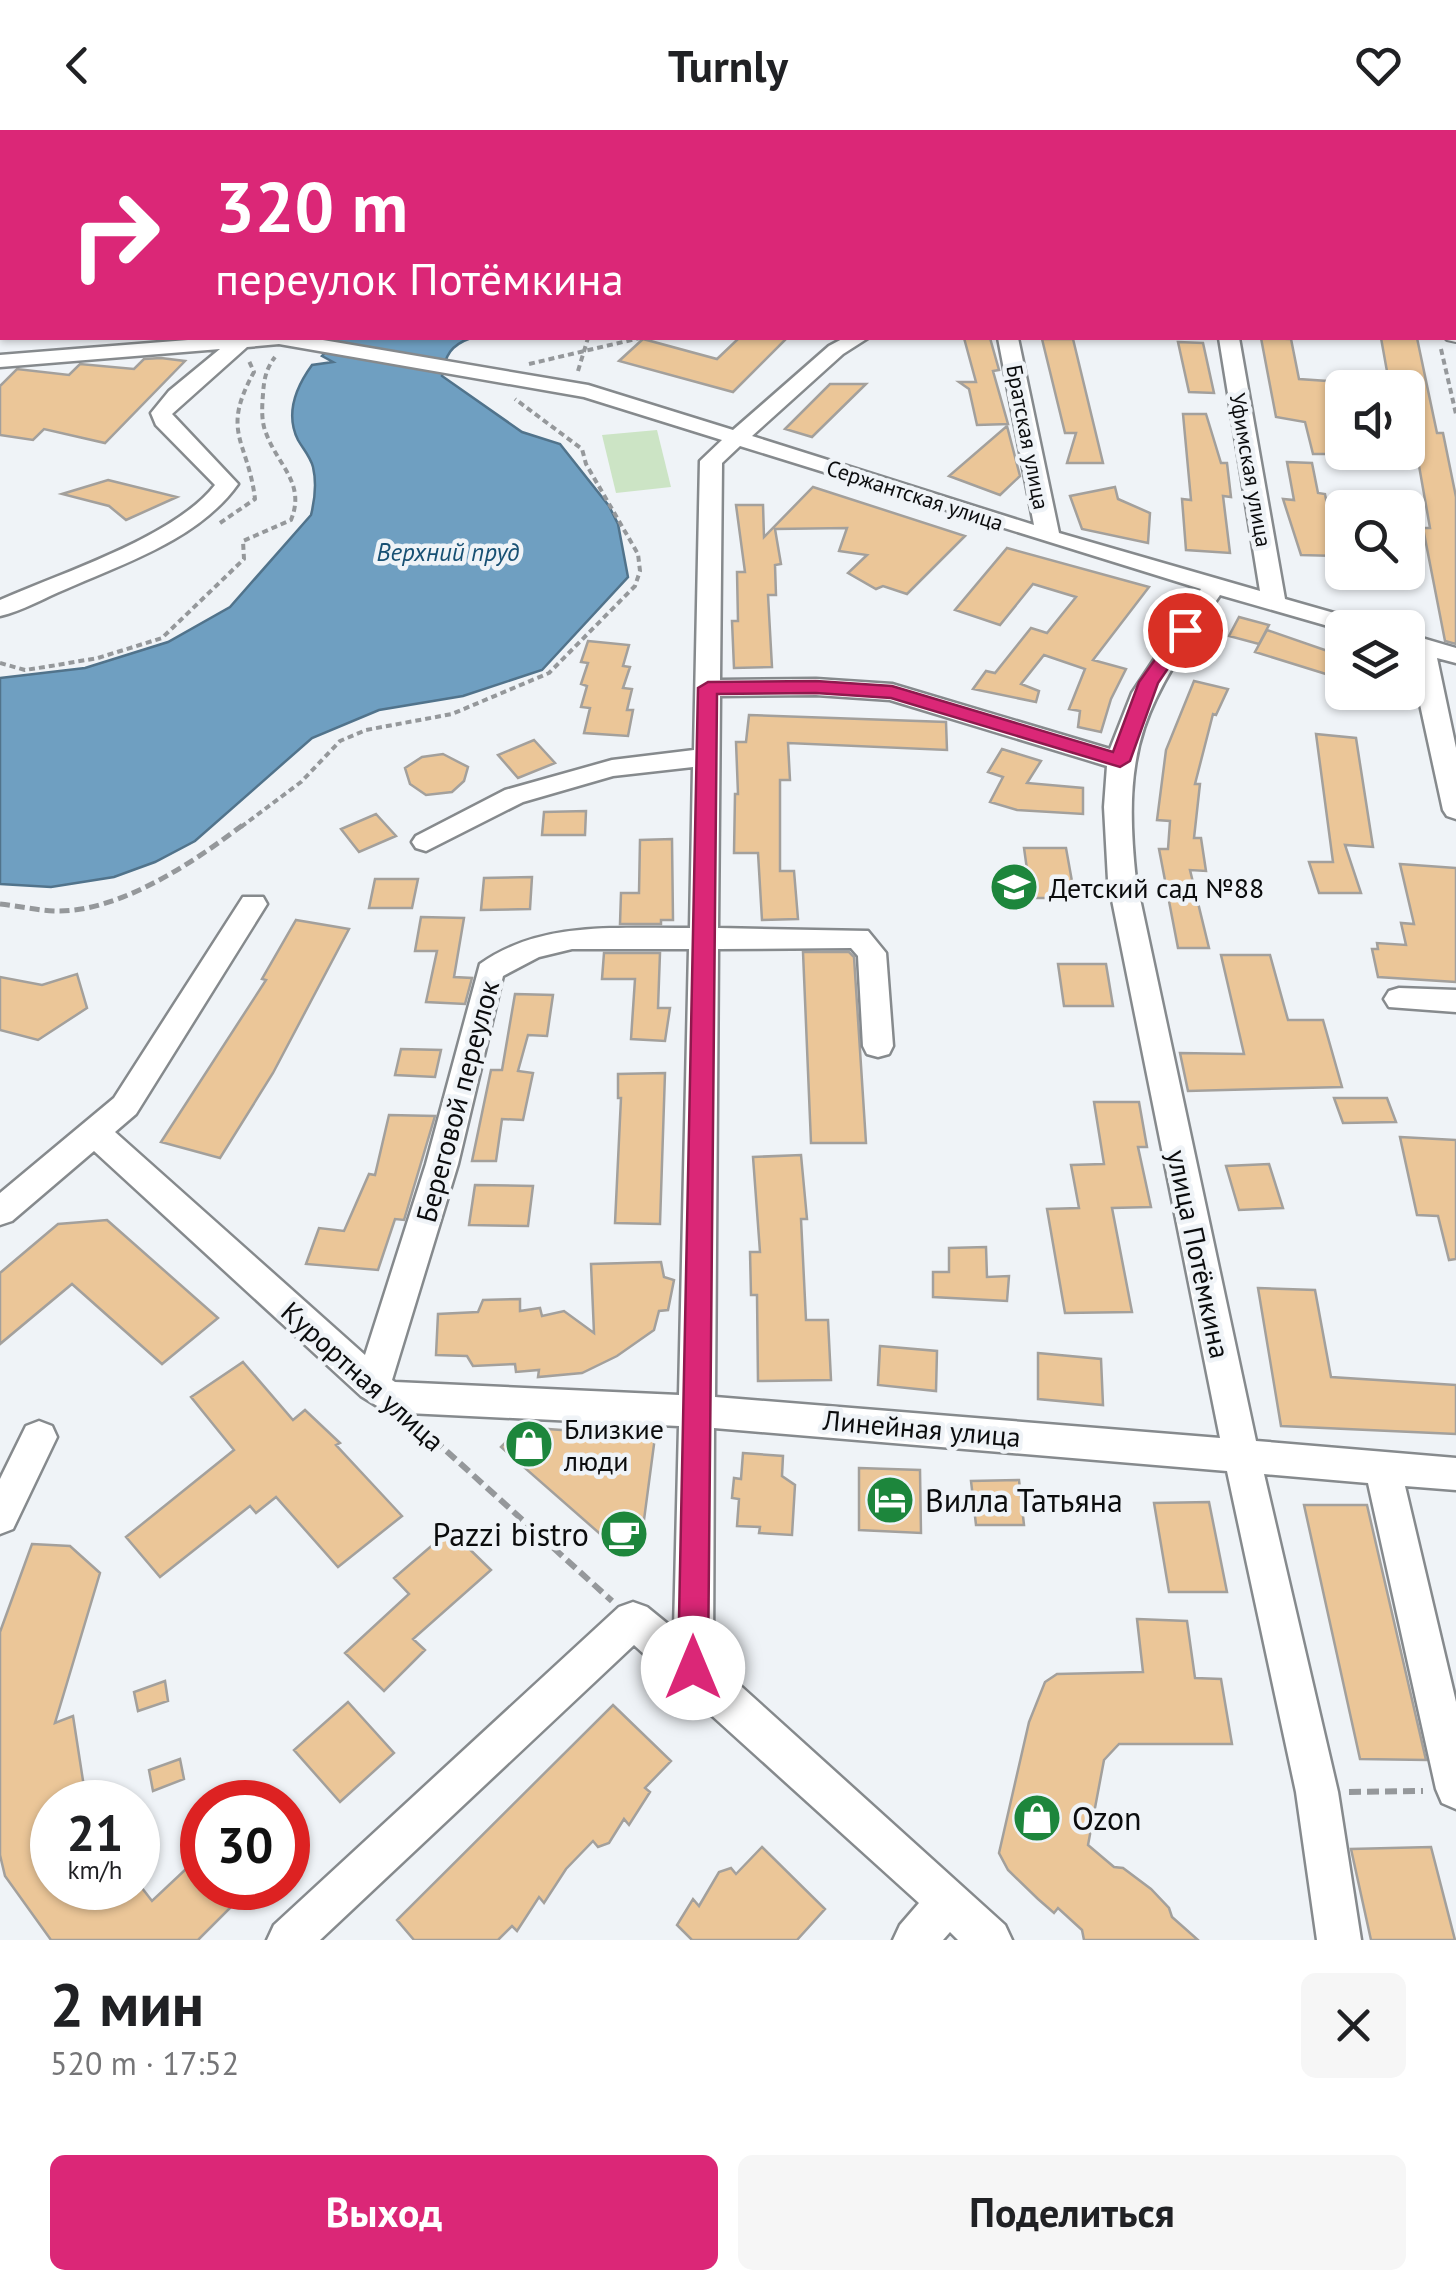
<!DOCTYPE html>
<html lang="ru">
<head>
<meta charset="utf-8">
<style>
  body { margin:0; font-family:"PT Sans",sans-serif; background:#f6f6f6; color:#202124; height:100vh; display:flex; flex-direction:column; font-size:38px; white-space:nowrap }
  * { box-sizing:border-box; margin:0 }
  p { font-size:32px; color:#757577 }
  .icon { flex:none; width:55px; height:55px; fill:none; stroke:currentColor; stroke-width:2; stroke-linecap:round; stroke-linejoin:round }
  .map { position:relative; height:1810px; overflow:hidden }
  .sheet { display:flex; flex-direction:column; background:#fff; flex:1 }
  .sheet>* { flex:none }
  .banner { position:absolute; left:0px; top:0px; width:1458px; height:210px; box-shadow:0 2px 8px #0004; background:#db2777; color:#fff; overflow:hidden }
  .buttons { position:absolute; left:1325px; top:240px; display:grid; gap:20px }
  .buttons a { display:grid; place-items:center; width:100px; height:100px; border-radius:15px; background:#fff; box-shadow:0 2px 8px #0004; font-size:50px }
  .speed { position:absolute; left:30px; top:1650px; display:flex; gap:20px; font-size:50px; font-weight:700; text-align:center }
  .speed>* { display:grid; place-content:center; width:130px; height:130px; border-radius:50%; background:#fff; box-shadow:0 2px 8px #0004; line-height:1 }
  .speed small { font-size:25px; font-weight:400 }
  .speed .limit { border:15px solid #d22; background:#fff; color:#111 }
  .pin { position:absolute; display:grid; place-items:center; width:85px; height:85px; color:#fff; margin:-42px; border:5px solid #fff; border-radius:50%; box-shadow:0 2px 10px #0007 }
  .me { position:absolute; width:110px; margin:-55px; rotate:0deg; stroke-linejoin:round; filter:drop-shadow(0 0 8px #0008) }
  .turn { display:flex; align-items:center; gap:35px; height:210px; padding:0 50px; font-size:45px }
  .turn .icon { width:130px; height:130px; stroke-width:2.5 }
  .turn b { display:block; font-size:70px; line-height:85px }
  .round { display:grid; place-items:center; flex:none; width:105px; height:105px; border-radius:15px; background:#f6f6f6 }
  .head { display:flex; align-items:center; justify-content:space-between; height:170px; padding:0 50px }
  h1 { font-size:60px; font-weight:800; line-height:75px }
  .cta { display:flex; gap:20px; margin-top:auto; padding:20px 50px }
  .cta a { flex:1; height:115px; border-radius:15px; background:#db2777; color:#fff; font-size:40px; font-weight:800; line-height:115px; text-align:center }
  .cta a+a { background:#f6f6f6; color:#202124 }
  header { display:flex; justify-content:space-between; align-items:center; height:130px; padding:0 50px; background:#fff; font-size:45px; font-weight:800 }
  .map>svg:first-child { display:block }
  .green { fill:#cce4c5 }
  .water { fill:#6f9fc1; stroke:#51738b; stroke-width:2.5 }
  .building { fill:#ebc698; stroke:#a3a09c; stroke-width:2.5 }
  .lines { fill:none; stroke-linecap:round; stroke-linejoin:round }
  .minor-casing { stroke:#868a8d; stroke-width:5 }
  .major-casing { stroke:#868a8d; stroke-width:4 }
  .path-far2 { stroke:#95989b; stroke-width:4; stroke-dasharray:6 4; stroke-linecap:butt }
  .path-far1 { stroke:#95989b; stroke-width:5; stroke-dasharray:10 5; stroke-linecap:butt }
  .path { stroke:#95989b; stroke-width:6; stroke-dasharray:12 6; stroke-linecap:butt }
  .minor { fill:#fff; fill-rule:evenodd }
  .major { fill:#fff; fill-rule:evenodd }
  .route { fill:#db2777; stroke:#8e194d; stroke-width:2.5 }
  .labels { text-anchor:middle; dominant-baseline:central; stroke-width:9; stroke-linejoin:round; paint-order:stroke }
  .far-street-label { font-size:22px; fill:#0b0c0d; stroke:#eff3f7 }
  .far-water-label { font-size:25px; font-style:italic; fill:#175073; stroke:#eff3f7 }
  .poi-label { font-size:28px; fill:#0b0c0d; stroke:#eff3f7; text-anchor:start }
  .street-label { font-size:28px; fill:#0b0c0d; stroke:#eff3f7 }
  .near-poi-label { font-size:32px; fill:#0b0c0d; stroke:#eff3f7; text-anchor:start }
</style>
</head>
<body>
<header><svg class="icon" aria-label="back" viewBox="0 0 24 24"><path d="M15 5l-7 7 7 7"/></svg>Turnly<svg class="icon" aria-label="heart" viewBox="0 0 24 24"><path d="M12 20l-8-8c-3-5 5-10 8-4 3-6 11-1 8 4z"/></svg></header>
<div class="map">
<svg width="1456" height="1810" viewBox="0 0 1456 1810">
  <rect width="100%" height="100%" fill="#eff3f7"/>
  <path class="green" d="M657,300L671,357L616,363L602,305Z"/>
  <path class="water" d="M339,208H471C451,215 445,225 442,246L522,302L560,314L609,376L618,394L628,447L542,540L463,566L379,580L312,608L195,711L155,732L114,747L51,757L0,754V548L85,538L168,512L230,477L311,385C315,369 317,354 313,337C310,326 303,319 298,310C285,284 296,257 312,235L333,232L322,226Z"/>
  <path class="building" d="M739,208H787L733,262L619,231L643,209L717,229Z
    M964,208H990L999,240L993,241L1008,294L977,295L969,259L959,252H976Z
    M1261,208L1291,209L1299,249L1342,252V324H1313L1305,292L1276,287Z
    M1381,208H1417L1437,303H1443L1456,367V514L1445,511L1423,398H1430L1415,313L1408,312V258H1390Z
    M1042,209H1073L1103,333H1067L1076,303H1065Z
    M1178,212L1203,213L1214,263L1189,262Z
    M161,228L185,231L105,313L44,299L33,310L0,305V256L17,239L69,245L80,234L134,239L144,229Z
    M830,254H866L812,307L785,299Z
    M1183,284H1206L1221,333H1227L1231,367L1223,366L1230,423L1186,420L1182,369L1191,370Z
    M1007,296L1020,346L1000,365L949,346Z
    M1287,332L1312,333L1318,363L1325,364L1337,426L1301,425L1283,369L1294,370Z
    M108,350L177,367L126,390L109,376L62,364Z
    M813,357L965,406L907,464L883,456L876,459L848,443L867,425L839,421L847,398L775,399L781,434L775,435L776,465H768L772,537L734,538L732,491H738L737,442H745L736,375H763L764,407Z
    M1115,357L1118,369L1150,383L1148,413L1082,399L1070,366Z
    M1007,418L1149,457L1093,530L1126,539L1111,569L1101,602L1078,597L1080,581L1069,579L1085,539L1044,525L1021,554L1039,561L1036,572L973,559L986,541L995,543L1031,498L1047,503L1076,467L1033,454L1000,495L955,480Z
    M1239,487L1269,495L1259,514L1229,506Z
    M1267,500L1342,526V549L1255,522Z
    M588,511L629,515L623,536L630,537L623,558L632,559L627,580H633L628,606L584,603L590,578L581,577L587,556L581,554L588,533L581,532Z
    M1194,551L1228,559L1216,585L1213,584L1195,654H1200L1194,708H1201L1206,741L1190,740L1209,818H1178L1159,719H1168L1170,691L1157,690L1166,620Z
    M749,585L946,592L947,620L788,613L790,650H780V741H794L798,789L762,790L758,723H734L735,664H738L736,612H746Z
    M1316,604L1356,608L1373,717L1345,715L1361,763H1319L1309,732H1333Z
    M534,610L555,633L518,648L498,625Z
    M1002,619L1041,631L1027,653L1083,658V684L1017,680L990,672L1003,647L988,642Z
    M443,624L468,637L464,651L452,662L426,665L410,654L405,638L422,627Z
    M586,681L585,705H542L544,682Z
    M376,684L396,706L359,722L341,699Z
    M672,709L673,790H661V794H620L621,763H639L640,710Z
    M1024,718H1066L1075,768H1031Z
    M1400,734L1456,738V852L1378,847L1372,819H1378L1377,813L1406,815L1401,793L1414,794Z
    M532,747L530,779L481,780L484,748Z
    M375,749H418L412,778H369Z
    M421,787L464,788L454,847L472,848L465,874L426,872L437,821H415Z
    M296,790L349,799L273,943L220,1028L161,1012L266,850L262,849Z
    M803,822H849L854,827L866,1013H811Z
    M604,823H660L658,878H670L665,911L631,909L635,849H602Z
    M1221,825H1270L1288,890H1323L1342,957L1188,961L1180,923L1244,924Z
    M1058,834H1106L1113,876H1064Z
    M77,844L87,878L38,910L0,900V847L42,855Z
    M515,864L553,865L547,906L528,905L518,941L533,943L523,990L502,989L496,1031H472L491,940H502Z
    M401,919L441,920L435,947L395,945Z
    M665,943L660,1094L615,1093L621,968H618V944Z
    M1334,968H1387L1396,992L1343,993Z
    M1094,972H1139L1147,1017H1138L1151,1077L1112,1078L1132,1182L1065,1183L1047,1079L1079,1078L1071,1035L1104,1034Z
    M389,985L435,986L404,1090L395,1089L378,1140L306,1134L319,1098L344,1101L369,1044L375,1045Z
    M1400,1007L1456,1010V1129L1449,1130L1438,1086L1417,1085Z
    M801,1025L807,1089H801L806,1190H828L831,1250L758,1251L757,1165H751L750,1122H760L753,1027Z
    M1269,1034L1283,1078L1239,1080L1226,1036Z
    M475,1055L533,1056L528,1096L469,1095Z
    M107,1090L218,1188L162,1234L72,1154L0,1214V1143L58,1094Z
    M986,1117L987,1147L1009,1146L1007,1171L933,1167V1142H949V1118Z
    M661,1132L664,1147L674,1150L668,1180L659,1181L654,1200L617,1226L582,1243L538,1247L539,1240L516,1242L515,1234L473,1236L467,1226L436,1225L438,1184L478,1182L483,1170L520,1169V1181L540,1178L542,1186L564,1181L594,1203L591,1134Z
    M1258,1158L1315,1160L1331,1247L1456,1255V1304L1281,1296Z
    M880,1216L937,1221L936,1261L878,1255Z
    M1038,1223L1101,1229L1103,1275L1038,1269Z
    M243,1232L293,1290L305,1280L340,1313L336,1315L402,1386L338,1437L276,1367L256,1383L250,1376L160,1447L126,1407L234,1320L191,1267Z
    M521,1297L655,1307L642,1405L623,1424L501,1317Z
    M743,1323L783,1326L782,1346L795,1355L792,1405L759,1403L760,1397L737,1396L739,1369L732,1368L734,1348L741,1349Z
    M859,1338L920,1340L921,1403L859,1400Z
    M1019,1350L1024,1395H976L971,1351Z
    M1209,1372L1227,1462H1169L1154,1373Z
    M1304,1375H1367L1426,1630L1360,1629Z
    M450,1400L491,1440L413,1509L425,1520L384,1561L345,1523L409,1464L394,1448Z
    M32,1414L70,1416L100,1443L55,1593L73,1586L84,1657L79,1659L81,1672H52V1758H142L152,1771L202,1724V1758H250L198,1810H51L5,1746L0,1725V1502Z
    M1137,1489L1187,1491L1195,1548L1221,1549L1232,1614H1119L1104,1630L1088,1715L1114,1737L1123,1738L1151,1759L1169,1778L1172,1787L1198,1810H1084L1082,1800L1058,1778L1054,1783L1038,1769L1008,1740L999,1723L1029,1592L1045,1552L1057,1544L1143,1542Z
    M165,1551L168,1571L138,1581L134,1562Z
    M348,1572L394,1623L340,1672L294,1620Z
    M613,1575L671,1631L645,1658L650,1662L629,1695L624,1689L609,1713L598,1717L593,1711L566,1739L544,1773L539,1767L517,1801L512,1796L498,1810H414L397,1790Z
    M180,1629L184,1649L153,1661L149,1640Z
    M762,1717L825,1779L797,1810H692L677,1795L693,1769L699,1776L719,1742L731,1738L736,1744Z
    M1431,1717L1455,1810H1371L1351,1719Z"/>
  <g class="lines">
    <g class="minor-casing">
      <path id="minor" d="M708,0H729L730,2H709Z
        M1455,6H1456V16H1455Z
        M1455,58H1456V71H1455Z
        M1455,88H1456V98H1455Z
        M0,90H2V100H0Z
        M213,208H311L588,255L733,300L829,216L844,208H868L843,224L752,306L1034,395L998,208H1018L1059,403L1260,461L1219,208H1239L1285,469L1369,493L1372,498L1342,500L1220,465C1145,575 1121,613 1136,750L1256,1311L1456,1328V1360L1405,1356L1456,1572V1679L1442,1673L1436,1659L1368,1353L1264,1344L1338,1662L1361,1810H1317L1296,1662L1227,1341L714,1298L713,1531L1005,1795L1012,1810H958L950,1802L943,1810H893L900,1795L919,1773L634,1515L320,1810H267L274,1795L619,1477L633,1472L647,1477L674,1499L679,1296L387,1282L361,1266L94,1021L12,1091L0,1095V1063L114,968L243,767H263L267,774L136,984L115,1002L365,1225L426,1034L480,834C542,790 618,799 690,798L693,637L613,646L523,672L426,721L416,718L412,712L416,706L505,660L612,630L694,620L700,331L722,310L584,267L279,214L247,217L172,284L238,354C199,409 125,433 66,459C44,468 22,481 0,486V470C61,443 175,407 215,355L156,295L151,283L169,261L220,219L0,237V225ZM740,316L1201,459L1132,563L1110,619L892,554L816,549L720,550L722,333ZM816,565L890,570L1107,636L1104,677L1108,750L1220,1308L715,1267L718,819L851,818L858,826L863,916L867,924L878,927L889,924L893,916L886,823L868,801L718,798L720,566ZM572,819H689L679,1265L395,1252L392,1250L458,1034L503,846L539,827Z
        M1408,504L1456,518V533L1437,528L1456,618V689L1447,686L1443,680L1408,519Z
        M1399,858L1456,860V882L1389,877L1384,869L1389,861Z
        M39,1291L52,1296L57,1307L13,1399L0,1404V1349L26,1296Z"/>
    </g>
    <g class="major-casing">
      <path id="major" d="M1381,0H1403L1404,2H1383Z
        M1455,113H1456V130H1455Z
        M1456,195V212L1447,210L1445,208H1455Z"/>
    </g>
    <path class="path-far2" d="M916,2L922,0
      M962,2L967,0
      M1441,219L1456,284
      M529,234L640,208
      M578,241L588,208
      M220,393L255,369C248,310 220,303 254,242L249,231
      M0,533L25,540L51,536L98,528L162,508L244,429L243,411L291,390C306,353 278,336 266,303C261,291 262,277 263,264C264,249 266,239 275,227
      M241,697L301,652L340,611L366,600L452,584L549,543L635,456L640,441L638,424L586,334L582,319L515,269"/>
    <path class="path-far1" d="M0,774C18,776 36,780 54,781C119,783 194,732 244,694"/>
    <path class="path" d="M420,1297L612,1471
      M1349,1662L1423,1661"/>
    <use href="#minor" class="minor"/>
    <use href="#major" class="major"/>
  </g>
  <path class="route" d="M1185,494L1194,500L1158,553L1130,631L1120,637L891,568L816,563L717,564L708,1538L704,1549L693,1553L682,1549L678,1538L698,558L708,552L816,551L892,556L1113,622L1139,552L1179,496Z"/>
  <defs>
    <g id="school-disc" transform="scale(2.5)"><circle r="9.5" fill="#1d863c" stroke="#eff3f7"/><path d="M0-5L7-2L0 1L-7-2ZM-4 1L0 2.5L4 1V4Q0 6-4 4Z" fill="#fff"/></g>
    <g id="shop-disc" transform="scale(2.5)"><circle r="9.5" fill="#1d863c" stroke="#eff3f7"/><path d="M-5-2.5h2.3a2.7 3.5 0 0 1 5.4 0H5L5.5 6h-11ZM-1.5-2.5h3a1.5 2.3 0 0 0-3 0Z" fill="#fff"/></g>
    <g id="hotel-disc" transform="scale(2.5)"><circle r="9.5" fill="#1d863c" stroke="#eff3f7"/><path d="M-6-4.5h1.5V1H6V5H4.5V3h-9V5H-6ZM-4 0a1.8 1.8 0 1 1 3.6 0ZM.5 0V-2.5h3Q6-2.5 6 0Z" fill="#fff"/></g>
    <g id="cafe-disc" transform="scale(2.5)"><circle r="9.5" fill="#1d863c" stroke="#eff3f7"/><path d="M-5.5-4.5H6V0H3Q3 3.5 0 3.5H-2.5Q-5.5 3.5-5.5 0ZM3-3.2v2h1.7v-2ZM-6 4.5H4V6H-6Z" fill="#fff"/></g>
  </defs>
  <g fill-rule="evenodd">
    <use href="#school-disc" x="1014" y="757"/>
    <use href="#shop-disc" x="529" y="1314"/>
    <use href="#hotel-disc" x="890" y="1370"/>
    <use href="#cafe-disc" x="624" y="1404"/>
    <use href="#shop-disc" x="1037" y="1688"/>
  </g>
  <g class="labels">
    <g class="far-street-label">
      <text transform="translate(1028 307) rotate(79)">Братская улица</text>
      <text transform="translate(1251 340) rotate(80)">Уфимская улица</text>
      <text transform="translate(915 365) rotate(18)">Сержантская улица</text>
    </g>
    <g class="far-water-label">
      <text x="448" y="422">Верхний пруд</text>
    </g>
    <g class="poi-label">
      <text x="1049" y="757">Детский сад №88</text>
      <text x="564" y="1298">Близкие<tspan x="564" dy="32">люди</tspan></text>
    </g>
    <g class="street-label">
      <text transform="translate(457 971) rotate(-75)">Береговой переулок</text>
      <text transform="translate(1199 1124) rotate(78)">улица Потёмкина</text>
      <text transform="translate(363 1246) rotate(42)">Курортная улица</text>
      <text transform="translate(922 1298) rotate(5)">Линейная улица</text>
    </g>
    <g class="near-poi-label">
      <text x="925" y="1370">Вилла Татьяна</text>
      <text x="589" y="1404" text-anchor="end">Pazzi bistro</text>
      <text x="1072" y="1688">Ozon</text>
    </g>
  </g>
</svg>
<div class="buttons">
<a><svg class="icon" aria-label="sound" viewBox="0 0 24 24"><path d="M4 9h4l5-4v14l-5-4H4zM17 9q2 3 0 6"/></svg></a>
<a><svg class="icon" aria-label="search" viewBox="0 0 24 24"><circle cx="10" cy="10" r="6"/><path d="M15 15l6 6"/></svg></a>
<a><svg class="icon" aria-label="layers" viewBox="0 0 24 24"><path d="M12 4l9 5-9 5-9-5zM3 14l9 5 9-5"/></svg></a>
</div>
<div class="speed"><div>21<small>km/h</small></div><div class="limit">30</div></div>
<div class="pin" style="left:1185px;top:500px;background:#d93025"><svg class="icon" aria-label="arrive" viewBox="0 0 24 24"><path d="M6 21V4h12l-3 4 3 4H6"/></svg></div>
<svg class="me" style="left:693px;top:1538px" viewBox="-20 -20 40 40"><circle r="19" fill="#fff"/><path d="M0-13L10 11 0 6-10 11z" fill="#db2777"/></svg>
<div class="banner">
<div class="turn"><svg class="icon" aria-label="right" viewBox="0 0 24 24"><path d="M7 20v-9h11M14 6l5 5-5 5"/></svg><div><b>320 m</b>переулок Потёмкина</div></div>
</div>
</div>
<section class="sheet">
<div class="head"><div><h1>2 мин</h1><p>520 m · 17:52</p></div><a class="round"><svg class="icon" aria-label="close" viewBox="0 0 24 24"><path d="M6 6l12 12M18 6L6 18"/></svg></a></div>
<div class="cta"><a>Выход</a><a>Поделиться</a></div>
</section>
</body>
</html>
